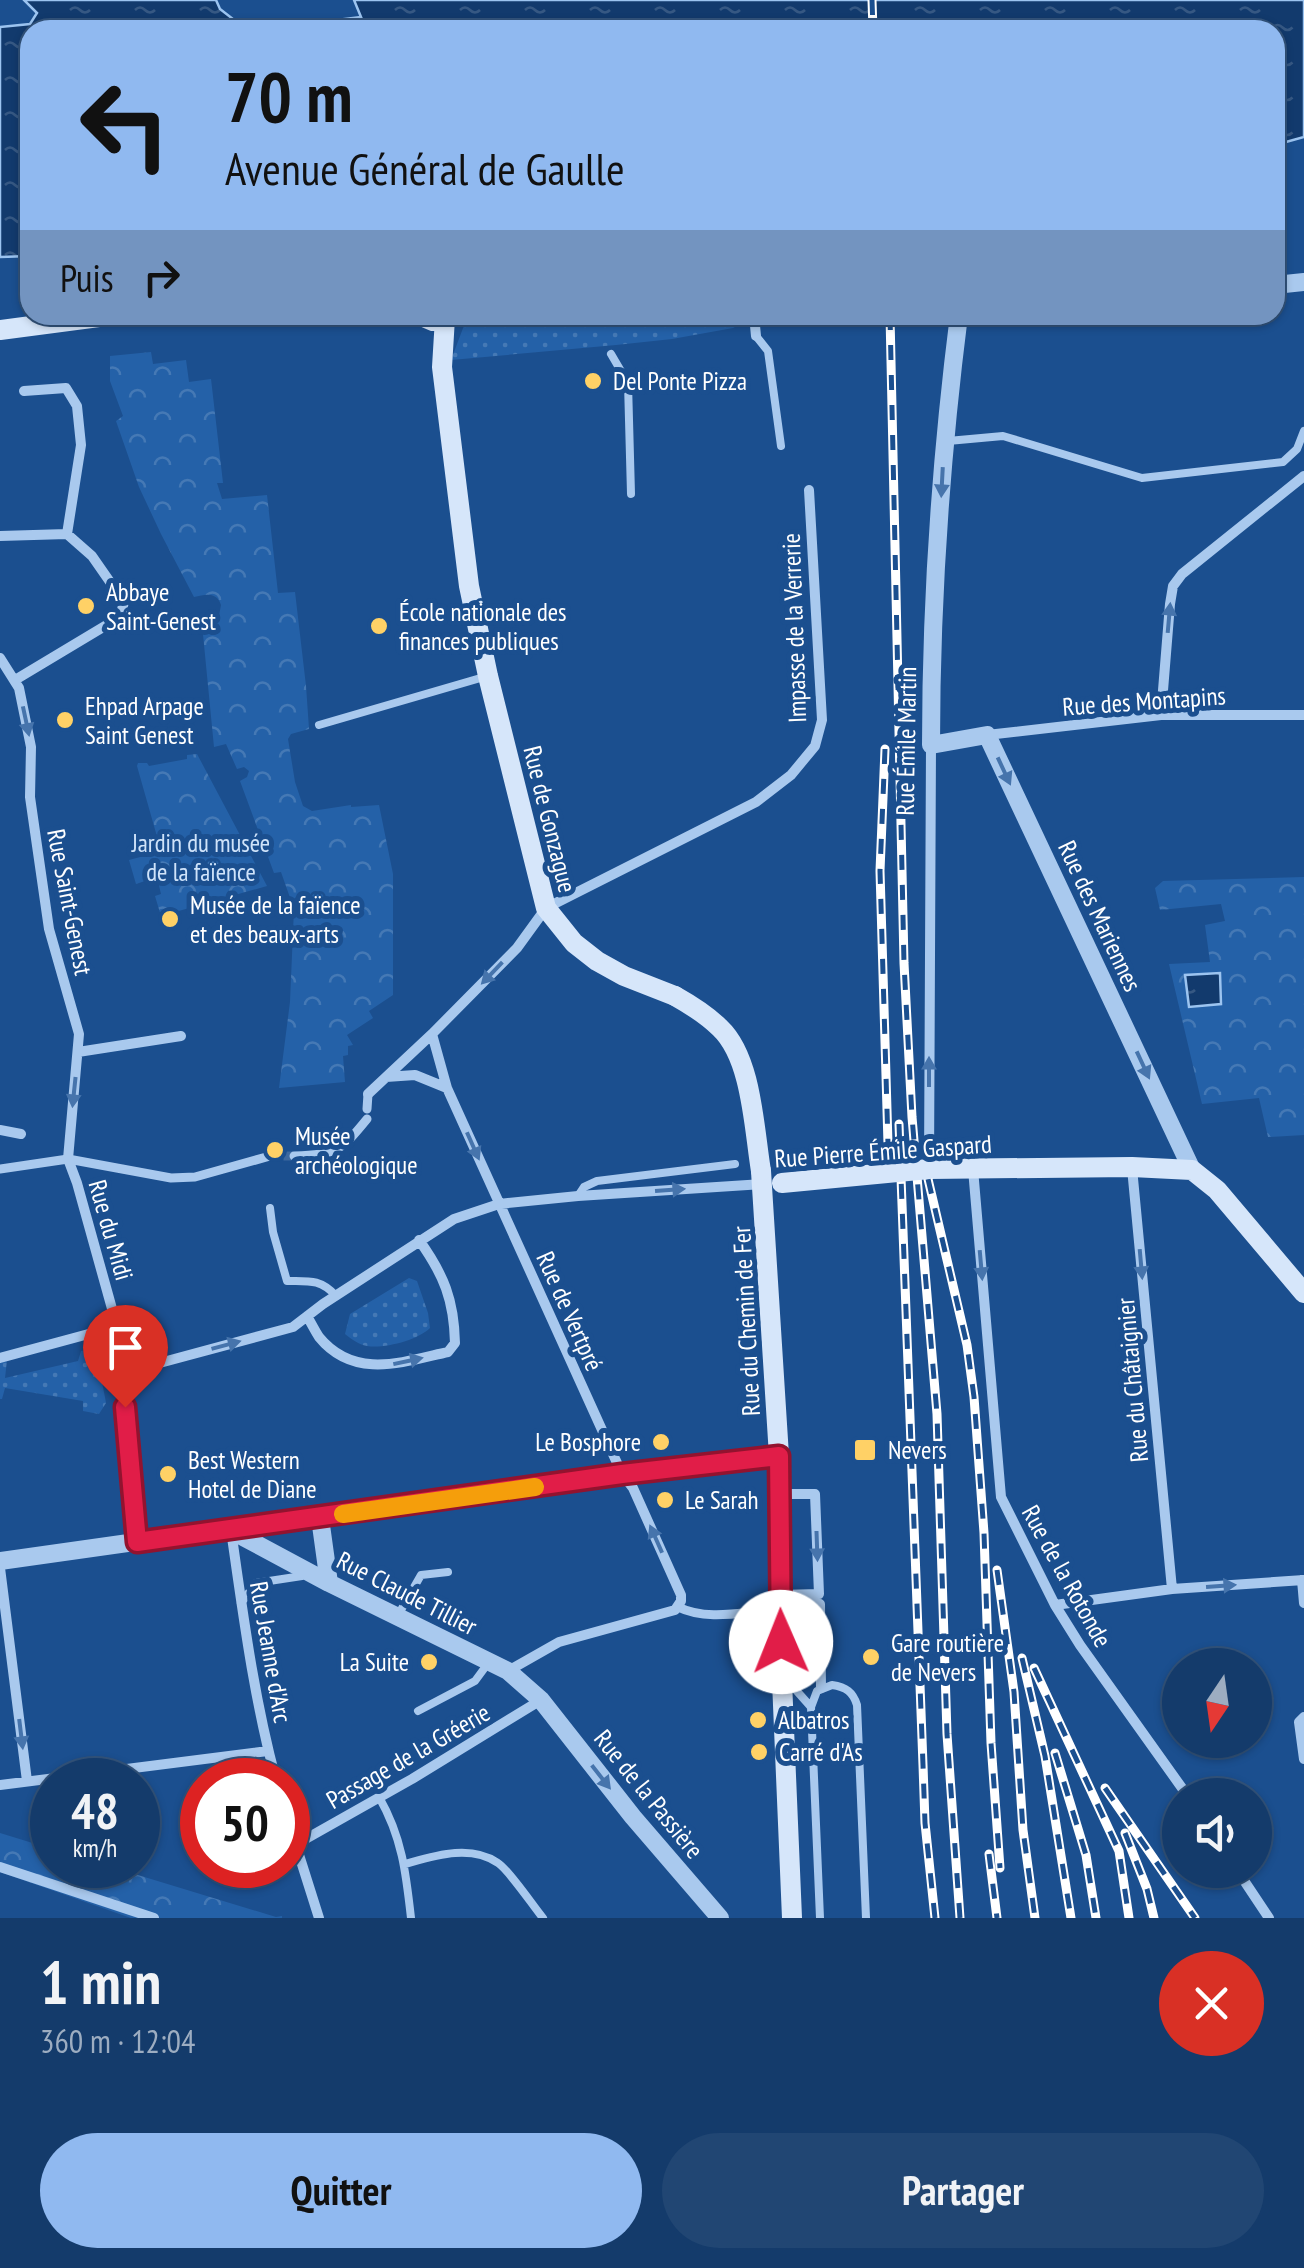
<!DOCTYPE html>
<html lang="fr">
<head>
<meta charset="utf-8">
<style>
  body { margin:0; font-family:"PT Sans Narrow",sans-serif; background:#214673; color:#f1f3f6; height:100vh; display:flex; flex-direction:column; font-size:38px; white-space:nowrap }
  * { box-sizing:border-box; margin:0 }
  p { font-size:32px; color:#9dadc1 }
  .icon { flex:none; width:55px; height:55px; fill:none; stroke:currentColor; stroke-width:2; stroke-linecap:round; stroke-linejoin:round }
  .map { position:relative; height:1918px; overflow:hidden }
  .side { display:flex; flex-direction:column; background:#143b6b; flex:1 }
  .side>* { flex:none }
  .guide { position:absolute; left:20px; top:20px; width:1265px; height:305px; border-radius:30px; box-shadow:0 2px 8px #0004,0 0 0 2px #33557e; background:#90b9f0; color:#111; overflow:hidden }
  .needle { width:65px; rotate:193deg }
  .fabs { position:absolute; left:1162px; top:1648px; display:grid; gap:20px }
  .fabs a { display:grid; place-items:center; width:110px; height:110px; border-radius:50%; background:#143b6b; box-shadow:0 2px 8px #0004,0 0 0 2px #33557e; font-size:50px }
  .speed { position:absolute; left:30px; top:1758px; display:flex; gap:20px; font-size:50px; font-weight:700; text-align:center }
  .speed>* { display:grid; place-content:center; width:130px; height:130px; border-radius:50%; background:#143b6b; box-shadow:0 2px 8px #0004,0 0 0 2px #33557e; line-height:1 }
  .speed small { font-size:25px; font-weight:400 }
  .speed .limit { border:15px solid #d22; background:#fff; color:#111 }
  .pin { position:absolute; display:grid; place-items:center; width:85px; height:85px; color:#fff; margin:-102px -42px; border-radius:50% 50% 50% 0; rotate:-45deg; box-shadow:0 0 10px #0007 }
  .pin .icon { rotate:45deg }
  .me { position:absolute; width:110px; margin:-55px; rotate:359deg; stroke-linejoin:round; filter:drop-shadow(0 0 8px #0008) }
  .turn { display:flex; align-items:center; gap:35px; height:210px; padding:0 40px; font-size:45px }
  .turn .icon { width:130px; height:130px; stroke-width:2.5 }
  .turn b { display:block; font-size:70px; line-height:85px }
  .then { display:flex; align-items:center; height:95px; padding:0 40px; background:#0003; gap:20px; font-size:38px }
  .round { display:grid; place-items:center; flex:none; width:105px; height:105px; border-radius:52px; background:#214673 }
  .summary { display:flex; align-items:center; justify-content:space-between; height:170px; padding:0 40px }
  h1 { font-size:60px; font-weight:700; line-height:75px }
  .button { display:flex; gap:20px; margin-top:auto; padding:20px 40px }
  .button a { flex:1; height:115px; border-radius:60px; background:#90b9f0; color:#111; font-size:40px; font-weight:700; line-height:115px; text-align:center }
  .button a+a { background:#214673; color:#f1f3f6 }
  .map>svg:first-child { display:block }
  .grass { fill:url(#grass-dots) }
  .forest { fill:url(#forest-crowns) }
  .water { fill:url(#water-ripples); stroke:#9cc4f0; stroke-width:2.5 }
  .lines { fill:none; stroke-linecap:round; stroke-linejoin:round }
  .pedestrian-tunnel { stroke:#3d69a0; stroke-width:9; stroke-dasharray:9 4.5; stroke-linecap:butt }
  .service { stroke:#a9c9ee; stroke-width:8 }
  .pedestrian { stroke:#a9c9ee; stroke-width:9 }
  .minor { stroke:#a9c9ee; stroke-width:10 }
  .tertiary { stroke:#a9c9ee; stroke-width:18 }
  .secondary { stroke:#d6e6fa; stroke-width:20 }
  .rail-casing { stroke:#fff; stroke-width:9 }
  .rail { stroke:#1b4f8f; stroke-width:5; stroke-dasharray:15; stroke-linecap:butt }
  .secondary-bridge { stroke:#d6e6fa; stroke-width:20 }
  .oneway { fill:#4674ac }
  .route-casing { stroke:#92132f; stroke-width:25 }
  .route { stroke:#e11d48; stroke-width:18 }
  .slow { stroke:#f59e0b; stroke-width:18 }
  .poi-dot { fill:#ffd166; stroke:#1b4f8f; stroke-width:4 }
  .labels { text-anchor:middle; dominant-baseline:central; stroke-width:10; stroke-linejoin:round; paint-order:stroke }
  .poi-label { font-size:25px; fill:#fff; stroke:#1b4f8f; text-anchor:start }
  .street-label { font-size:25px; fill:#fff; stroke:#1b4f8f }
  .park-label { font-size:25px; fill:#cfe3fa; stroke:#1b4f8f }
</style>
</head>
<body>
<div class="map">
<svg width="1304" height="1918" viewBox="0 0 1304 1918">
  <defs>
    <pattern id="grass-dots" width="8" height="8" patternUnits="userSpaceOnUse" patternTransform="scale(2.5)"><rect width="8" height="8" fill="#2461a8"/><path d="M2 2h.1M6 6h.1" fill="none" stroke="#4579b5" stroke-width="1.8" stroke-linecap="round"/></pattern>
    <pattern id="forest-crowns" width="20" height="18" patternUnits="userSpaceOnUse" patternTransform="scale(2.5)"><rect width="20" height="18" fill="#2461a8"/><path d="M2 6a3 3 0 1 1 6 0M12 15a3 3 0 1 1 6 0" fill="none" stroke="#4579b5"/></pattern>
    <pattern id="water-ripples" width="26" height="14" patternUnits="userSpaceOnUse" patternTransform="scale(2.5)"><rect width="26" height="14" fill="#123a6d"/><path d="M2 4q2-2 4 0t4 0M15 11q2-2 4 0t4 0" fill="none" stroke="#365883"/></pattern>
  </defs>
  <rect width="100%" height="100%" fill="#1b4f8f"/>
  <path class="grass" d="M468,315H746L742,323L733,328L672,339L616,345L451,360Z
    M409,1278L417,1281L428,1313L430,1328C418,1340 384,1349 367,1346C358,1344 353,1340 345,1334L350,1314Z
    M88,1350C99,1366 103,1385 106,1403L99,1414L83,1411V1401L5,1388L2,1399H0V1363L7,1360L5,1378L78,1361L81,1351Z"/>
  <path class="forest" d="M151,352L153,364L186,360L189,382L211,379L223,483H217L222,499L267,495L278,593L295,592L306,686L309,729L291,734L288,739L295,782L303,806L312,811L351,805V807L379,805L393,874V995L369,1011L373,1018L347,1035L353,1045L348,1046V1055L343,1056L345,1082L279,1088L290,1002L294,909L281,872L274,873L240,781L247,777L249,771L244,767L237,769L226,744L214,747L202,624L219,616L221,605C217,592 206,594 194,597L161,534L139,487L116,421L123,416L110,381V356Z
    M197,754L267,886L161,916L155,896L161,894L157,877L136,884L129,860L148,855L146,845L158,840L137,766L138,763H147L149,766L187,759V755Z
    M1304,877V1135L1268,1137L1259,1098L1202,1104L1169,964L1210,962L1205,925L1225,921L1221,904L1160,910L1155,888L1163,881Z
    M0,1833L52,1849V1865H105L276,1917L282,1916V1918H131L0,1872Z"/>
  <path class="water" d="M24,0H216L220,9L247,30H30V256L0,257V27L30,24L37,13Z
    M354,0H1304V137L1275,145V30H256L361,17Z
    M1220,973L1221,1004L1189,1007L1185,975Z"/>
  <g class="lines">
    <path class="pedestrian-tunnel" d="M270,1156H294"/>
    <path class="service" d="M756,336L768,351L781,446
      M611,354L628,383L631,494
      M948,441L1003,436L1142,478L1283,462L1297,449L1304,431
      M319,725L484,677
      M578,1196L584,1187L597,1181L735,1164
      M270,1208L273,1232L287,1281C309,1281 321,1279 336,1296
      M241,1603L256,1583L302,1576L304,1572
      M397,1617L421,1575L448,1572
      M787,1680L811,1707
      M418,1711L475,1681L489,1662
      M379,1797C402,1837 406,1873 411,1918
      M405,1864C434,1856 470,1844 498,1863C509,1870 533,1906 543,1918
      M820,1918L811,1707L817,1691L832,1685C846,1687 853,1692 857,1705L866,1918"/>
    <path class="pedestrian" d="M367,1109L368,1094
      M294,1156C336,1155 341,1151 367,1119
      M0,1169L68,1159L171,1178L195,1177L270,1156
      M678,1607C709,1622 746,1611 779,1610"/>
    <path class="minor" d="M754,315L756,336
      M24,391L66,388L77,406L81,445L67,534
      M0,536L67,534L92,556L124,602L120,617L15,680
      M0,658L19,688L31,747L30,797L49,929L79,1034L68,1159L77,1183L126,1359L132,1365L141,1368
      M1161,715L1170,604L1173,586L1182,574L1304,476
      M987,735L1161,715H1304
      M432,1034L447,1088L622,1474L633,1488L681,1595V1601L675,1610L559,1642L508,1671
      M78,1052L181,1036
      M386,1077L415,1075L447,1088
      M368,1094L432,1034L517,948L546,908L756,802L791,775L815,746L822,720L809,490
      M0,1130L21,1134
      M929,1168L931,745
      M1132,1168L1172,1589
      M973,1169L1001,1497L1055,1605L1080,1645L1187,1795
      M307,1316C311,1323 315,1331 319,1337C354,1380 403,1362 448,1352L455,1343C454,1300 444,1275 419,1240
      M96,1332L108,1338L112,1343L124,1401
      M0,1358L96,1332L104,1327L113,1313
      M141,1368L293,1327L323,1304L454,1219L499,1204L578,1196L763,1184
      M779,1494H815L819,1594L779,1595
      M231,1530C243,1614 254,1699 276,1780
      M137,1542L125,1407L131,1383L141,1368
      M0,1568L27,1781
      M1302,1580L1304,1603
      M779,1605L820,1604L821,1688
      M1055,1605L1172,1589L1304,1580
      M1304,1717L1299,1722L1304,1759
      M0,1785L268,1751
      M288,1820L319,1918
      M295,1845L412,1779L541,1700
      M0,1867L154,1918
      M1237,1870L1269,1918"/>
    <path class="tertiary" d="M1275,285L1304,282
      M959,315C941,457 931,601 931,745L987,735L1192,1170
      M320,1518L329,1583
      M232,1531L329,1583L508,1671L541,1700L633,1817L720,1918
      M0,1561L653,1469L779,1456"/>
    <path class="secondary" d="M419,315L433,321L448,315
      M445,318L442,367L469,586L488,676L546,908L574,943L597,961L624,976L675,996
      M0,330L114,315
      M929,1169L1132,1167L1192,1170L1217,1190L1304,1293
      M761,1171L779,1456V1610L792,1918"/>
    <g class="rail-casing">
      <path id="rail" d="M872,0L873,30
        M890,315L904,963L912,1117L937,1414L947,1734L960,1918
        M885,749L880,871L888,1144
        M899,1124L923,1765L925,1823L935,1918
        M928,1179L967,1345L974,1397L984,1533L991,1743L1000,1868
        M997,1570L1014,1692L1023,1830L1035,1918
        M1022,1658L1045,1756L1071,1918
        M1034,1668L1119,1851L1129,1918
        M1055,1753L1086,1855L1096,1918
        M1105,1788L1195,1918
        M1125,1833L1147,1889L1154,1918
        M989,1854L997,1918"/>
    </g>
    <use href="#rail" class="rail"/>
    <path class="secondary-bridge" d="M675,996C691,1005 707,1015 720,1028C752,1058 754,1129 761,1171
      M782,1183L929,1169"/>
  </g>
  <defs><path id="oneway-solid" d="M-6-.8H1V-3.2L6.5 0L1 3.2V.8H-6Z" transform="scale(2.5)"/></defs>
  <g class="oneway">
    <use href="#oneway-solid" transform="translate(942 482) rotate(93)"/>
    <use href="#oneway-solid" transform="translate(1169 618) rotate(-85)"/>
    <use href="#oneway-solid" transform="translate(26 721) rotate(78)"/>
    <use href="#oneway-solid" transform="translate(1004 771) rotate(65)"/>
    <use href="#oneway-solid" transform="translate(492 973) rotate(134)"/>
    <use href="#oneway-solid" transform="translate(1143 1065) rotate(65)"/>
    <use href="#oneway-solid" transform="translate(929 1072) rotate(-90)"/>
    <use href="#oneway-solid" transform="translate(74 1092) rotate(96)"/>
    <use href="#oneway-solid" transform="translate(473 1146) rotate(66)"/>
    <use href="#oneway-solid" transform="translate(670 1190) rotate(-4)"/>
    <use href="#oneway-solid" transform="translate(1141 1264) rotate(85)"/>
    <use href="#oneway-solid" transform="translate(981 1265) rotate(85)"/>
    <use href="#oneway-solid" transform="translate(226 1345) rotate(-15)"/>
    <use href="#oneway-solid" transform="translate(408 1361) rotate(-12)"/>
    <use href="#oneway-solid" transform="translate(656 1539) rotate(-114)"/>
    <use href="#oneway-solid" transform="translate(817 1546) rotate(88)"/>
    <use href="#oneway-solid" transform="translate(1221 1586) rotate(-4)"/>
    <use href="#oneway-solid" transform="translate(21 1734) rotate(83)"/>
    <use href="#oneway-solid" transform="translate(601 1777) rotate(52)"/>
  </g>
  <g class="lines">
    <g class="route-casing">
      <path id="route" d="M125,1407L137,1542L622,1474L779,1456L781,1642"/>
    </g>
    <use href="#route" class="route"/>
    <path class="slow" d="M343,1514L535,1487"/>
  </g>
  <g class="poi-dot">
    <circle cx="593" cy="381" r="10"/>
    <circle cx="86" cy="606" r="10"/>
    <circle cx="379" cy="626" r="10"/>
    <circle cx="65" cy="720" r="10"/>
    <circle cx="170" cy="919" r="10"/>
    <circle cx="275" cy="1150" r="10"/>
    <circle cx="661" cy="1442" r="10"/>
    <rect x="853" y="1438" width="24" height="24" rx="5"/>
    <circle cx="168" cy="1474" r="10"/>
    <circle cx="665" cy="1500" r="10"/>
    <circle cx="871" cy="1657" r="10"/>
    <circle cx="429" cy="1662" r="10"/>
    <circle cx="758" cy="1720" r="10"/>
    <circle cx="759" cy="1752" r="10"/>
  </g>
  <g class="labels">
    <g class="poi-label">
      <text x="613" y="381">Del Ponte Pizza</text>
      <text x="106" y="592">Abbaye<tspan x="106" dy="29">Saint-Genest</tspan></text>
      <text x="399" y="612">École nationale des<tspan x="399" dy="29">finances publiques</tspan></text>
      <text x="85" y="706">Ehpad Arpage<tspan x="85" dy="29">Saint Genest</tspan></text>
      <text x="190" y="905">Musée de la faïence<tspan x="190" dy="29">et des beaux-arts</tspan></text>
      <text x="295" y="1136">Musée<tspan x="295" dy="29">archéologique</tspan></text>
      <text x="641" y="1442" text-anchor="end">Le Bosphore</text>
      <text x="888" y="1450">Nevers</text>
      <text x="188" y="1460">Best Western<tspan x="188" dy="29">Hotel de Diane</tspan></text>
      <text x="685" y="1500">Le Sarah</text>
      <text x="891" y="1643">Gare routière<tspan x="891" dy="29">de Nevers</tspan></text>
      <text x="409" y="1662" text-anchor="end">La Suite</text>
      <text x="778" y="1720">Albatros</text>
      <text x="779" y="1752">Carré d'As</text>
    </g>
    <g class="street-label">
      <text transform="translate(794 628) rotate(-92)">Impasse de la Verrerie</text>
      <text transform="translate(1144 701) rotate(-4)">Rue des Montapins</text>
      <text transform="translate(906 741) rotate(-89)">Rue Émile Martin</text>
      <text transform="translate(550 819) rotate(76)">Rue de Gonzague</text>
      <text transform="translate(70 902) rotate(79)">Rue Saint-Genest</text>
      <text transform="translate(1100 916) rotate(65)">Rue des Mariennes</text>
      <text transform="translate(883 1151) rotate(-4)">Rue Pierre Émile Gaspard</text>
      <text transform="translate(111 1230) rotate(74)">Rue du Midi</text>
      <text transform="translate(570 1311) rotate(66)">Rue de Vertpré</text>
      <text transform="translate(746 1321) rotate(-93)">Rue du Chemin de Fer</text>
      <text transform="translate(1132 1380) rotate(-95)">Rue du Châtaignier</text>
      <text transform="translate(1067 1576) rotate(61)">Rue de la Rotonde</text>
      <text transform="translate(407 1593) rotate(27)">Rue Claude Tillier</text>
      <text transform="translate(271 1652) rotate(80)">Rue Jeanne d'Arc</text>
      <text transform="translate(408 1756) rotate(-30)">Passage de la Gréerie</text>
      <text transform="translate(649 1794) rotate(51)">Rue de la Passière</text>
    </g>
    <g class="park-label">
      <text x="201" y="843">Jardin du musée<tspan x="201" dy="29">de la faïence</tspan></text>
    </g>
  </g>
</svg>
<div class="fabs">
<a><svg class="needle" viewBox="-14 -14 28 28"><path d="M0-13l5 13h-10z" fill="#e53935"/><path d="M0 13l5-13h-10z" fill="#9dadc1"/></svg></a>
<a><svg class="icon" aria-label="sound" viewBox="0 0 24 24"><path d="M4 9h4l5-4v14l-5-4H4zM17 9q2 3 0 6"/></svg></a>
</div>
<div class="speed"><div>48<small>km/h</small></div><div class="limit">50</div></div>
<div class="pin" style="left:125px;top:1407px;background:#d93025"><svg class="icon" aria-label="arrive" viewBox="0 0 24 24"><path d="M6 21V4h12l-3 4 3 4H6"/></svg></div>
<svg class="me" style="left:781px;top:1642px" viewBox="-20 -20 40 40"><circle r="19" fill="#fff"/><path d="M0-13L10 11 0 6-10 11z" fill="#e11d48"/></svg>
<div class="guide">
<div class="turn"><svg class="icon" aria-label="left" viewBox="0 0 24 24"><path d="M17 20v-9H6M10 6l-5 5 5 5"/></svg><div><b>70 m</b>Avenue Général de Gaulle</div></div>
<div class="then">Puis<svg class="icon" aria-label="right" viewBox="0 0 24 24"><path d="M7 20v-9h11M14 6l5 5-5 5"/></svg></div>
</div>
</div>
<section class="side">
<div class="summary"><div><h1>1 min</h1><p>360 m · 12:04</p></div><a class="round" style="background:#d93025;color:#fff"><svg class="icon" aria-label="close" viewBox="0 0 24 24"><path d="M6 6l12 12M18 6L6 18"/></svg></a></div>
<div class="button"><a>Quitter</a><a>Partager</a></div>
</section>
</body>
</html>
